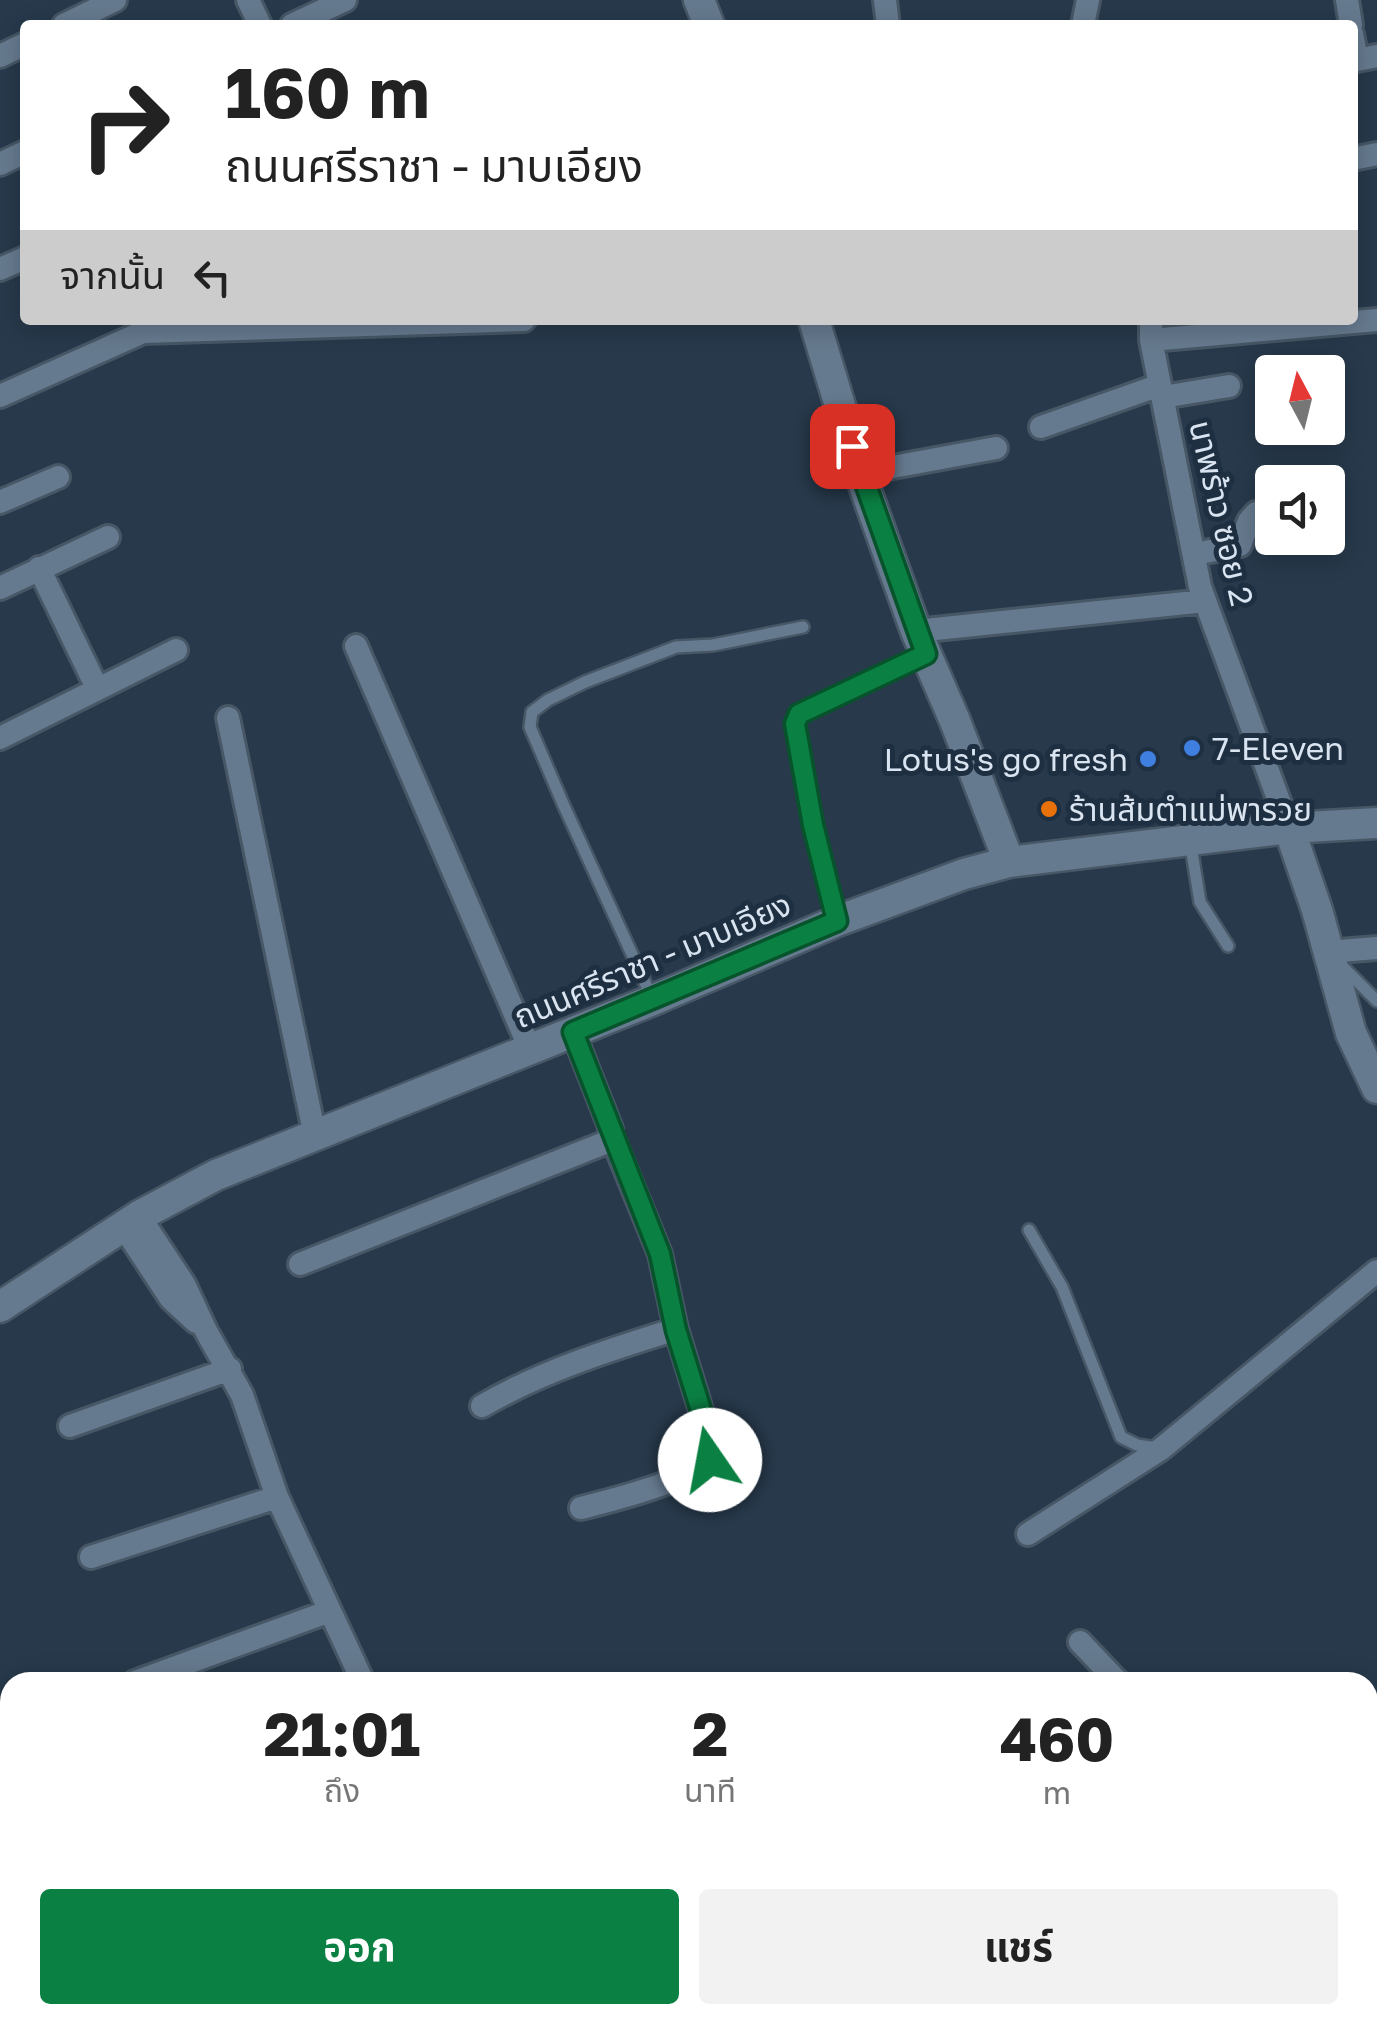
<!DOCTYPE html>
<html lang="th">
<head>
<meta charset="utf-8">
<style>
  body { margin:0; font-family:"Golos Text","Noto Sans Thai",sans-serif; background:#f2f2f2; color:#222; height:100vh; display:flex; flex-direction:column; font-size:38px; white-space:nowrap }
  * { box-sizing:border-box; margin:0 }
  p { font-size:32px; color:#767676 }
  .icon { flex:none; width:55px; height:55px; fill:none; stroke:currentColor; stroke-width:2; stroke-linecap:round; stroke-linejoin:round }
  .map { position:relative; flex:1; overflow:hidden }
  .details { position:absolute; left:0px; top:1672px; width:1378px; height:352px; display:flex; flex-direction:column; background:#fff; border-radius:30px 30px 0 0; box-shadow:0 5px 25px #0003 }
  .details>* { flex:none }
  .guide { position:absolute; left:20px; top:20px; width:1338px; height:305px; border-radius:10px; box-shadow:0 5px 25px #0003; background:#fff; color:#222; overflow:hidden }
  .needle { width:65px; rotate:353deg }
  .tools { position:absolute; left:1255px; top:355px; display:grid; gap:20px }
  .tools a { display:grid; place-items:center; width:90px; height:90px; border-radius:10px; background:#fff; box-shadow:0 5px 25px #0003; font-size:50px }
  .pin { position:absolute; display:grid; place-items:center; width:85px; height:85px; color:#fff; margin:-42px; border-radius:20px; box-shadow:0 5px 15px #0006 }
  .me { position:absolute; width:110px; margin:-55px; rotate:348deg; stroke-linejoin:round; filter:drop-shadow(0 0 8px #0008) }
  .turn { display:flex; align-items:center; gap:35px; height:210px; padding:0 40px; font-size:45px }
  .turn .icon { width:130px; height:130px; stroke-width:2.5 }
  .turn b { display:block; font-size:70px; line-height:85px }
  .then { display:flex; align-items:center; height:95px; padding:0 40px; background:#0003; gap:20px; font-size:38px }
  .eta { display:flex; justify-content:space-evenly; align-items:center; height:170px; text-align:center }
  .eta b { font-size:60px; font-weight:700; line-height:70px }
  .action { display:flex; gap:20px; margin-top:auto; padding:20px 40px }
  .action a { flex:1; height:115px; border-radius:10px; background:#0b8043; color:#fff; font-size:40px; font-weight:700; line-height:115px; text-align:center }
  .action a+a { background:#f2f2f2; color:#222 }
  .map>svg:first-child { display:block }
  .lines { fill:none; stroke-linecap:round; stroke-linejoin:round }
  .lane-casing { stroke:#475766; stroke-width:16 }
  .street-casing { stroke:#475766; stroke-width:28 }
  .secondary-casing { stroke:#475766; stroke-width:35 }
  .lane { stroke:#667a8f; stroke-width:11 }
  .street { stroke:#667a8f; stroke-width:22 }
  .secondary { stroke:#667a8f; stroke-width:30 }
  .route-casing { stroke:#07532c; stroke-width:25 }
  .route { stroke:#0b8043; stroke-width:18 }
  .shop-dot { fill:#3f7fe0; stroke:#1d2f41; stroke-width:4 }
  .food-dot { fill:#e8710a; stroke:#1d2f41; stroke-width:4 }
  .labels { text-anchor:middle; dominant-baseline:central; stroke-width:10; stroke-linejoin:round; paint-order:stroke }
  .street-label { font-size:32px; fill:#d9e4f0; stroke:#1d2f41 }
  .poi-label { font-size:32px; fill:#d9e4f0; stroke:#1d2f41; text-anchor:start }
</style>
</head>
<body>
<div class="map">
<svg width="1377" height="2023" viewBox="0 0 1377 2023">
  <rect width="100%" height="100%" fill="#27394b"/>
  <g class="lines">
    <g class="lane-casing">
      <path id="lane" d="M1190,840L1200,902L1228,946
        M837,921L813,825L795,724L799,714L924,655
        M1341,965L1377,1001
        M653,1000L564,806L530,727L532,712L548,700L585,682L676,647L713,645L803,627
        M1029,1230L1062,1287L1121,1437L1137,1445L1157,1448"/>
    </g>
    <g class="street-casing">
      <path id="street" d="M248,0L260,25
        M885,0L888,25
        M1347,0L1351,25
        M64,25L115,0
        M292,25L345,0
        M1083,25L1088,0
        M1352,34L1357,60L1377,56
        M0,56L25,44
        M1352,159L1377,154
        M0,164L25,152
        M0,269L25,258
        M1151,320V340L1200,587L1289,828
        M1151,340L1377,320
        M0,396L143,332L524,320
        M1163,397L1229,386
        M1041,427L1160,385
        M860,473L996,448
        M0,502L58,477
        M1195,554L1240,545L1249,521L1256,513L1272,511
        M39,568L97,688
        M0,588L108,537
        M916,631L1205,601
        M356,646L530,1049
        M228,718L315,1136
        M0,738L176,650
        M1327,952L1377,948
        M139,1216L184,1284L206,1331L242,1395L277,1497L363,1682
        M123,1226L171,1299L196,1322
        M300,1264L607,1142L611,1129L573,1032
        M482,1406C542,1371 609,1350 676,1329
        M70,1426L230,1369
        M581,1508C609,1501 698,1479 711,1456L709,1436L676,1329L660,1254L611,1134
        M1028,1534L1161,1449L1377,1271
        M91,1557L277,1497
        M1080,1642L1118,1682
        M135,1682L330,1611
        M189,2015L191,2023
        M330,2015L333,2023
        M464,2015L467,2023
        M51,2023L66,2015
        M1040,2023L1048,2015"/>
    </g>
    <g class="secondary-casing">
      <path id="secondary" d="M699,0L709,25
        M814,320L865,488L916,631L955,721L1009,862
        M1289,828L1317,910L1351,1033L1377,1088
        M0,1307L139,1216L216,1175L653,1000L837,921L964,874L1009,862L1289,828L1377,823"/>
    </g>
    <use href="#lane" class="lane"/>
    <use href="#street" class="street"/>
    <use href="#secondary" class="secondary"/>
  </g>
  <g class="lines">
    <g class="route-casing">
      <path id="route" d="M710,1460L709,1436L676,1330L660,1254L573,1032L837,921L813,825L795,724L799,714L926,654L852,446"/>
    </g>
    <use href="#route" class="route"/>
  </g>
  <g class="shop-dot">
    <circle cx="1192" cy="748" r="10"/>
    <circle cx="1148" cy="759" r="10"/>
  </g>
  <circle class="food-dot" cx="1049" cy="809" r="10"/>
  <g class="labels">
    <g class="street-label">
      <text transform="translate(1222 513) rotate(77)">นาพร้าว ซอย 2</text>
      <text transform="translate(652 960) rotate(-23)">ถนนศรีราชา - มาบเอียง</text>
    </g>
    <g class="poi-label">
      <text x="1212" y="748">7-Eleven</text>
      <text x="1128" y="759" text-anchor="end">Lotus's go fresh</text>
      <text x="1069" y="809">ร้านส้มตำแม่พารวย</text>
    </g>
  </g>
</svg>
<div class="tools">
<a><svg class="needle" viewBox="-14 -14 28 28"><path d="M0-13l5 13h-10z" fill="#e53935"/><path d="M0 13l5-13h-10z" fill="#767676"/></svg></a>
<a><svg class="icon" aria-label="sound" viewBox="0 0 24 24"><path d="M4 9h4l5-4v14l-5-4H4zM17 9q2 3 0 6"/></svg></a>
</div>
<div class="pin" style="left:852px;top:446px;background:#d93025"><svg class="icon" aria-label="arrive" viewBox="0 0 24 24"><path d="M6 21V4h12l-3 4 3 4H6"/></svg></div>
<svg class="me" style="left:710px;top:1460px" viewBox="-20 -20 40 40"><circle r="19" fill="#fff"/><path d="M0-13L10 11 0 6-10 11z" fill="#0b8043"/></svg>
<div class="guide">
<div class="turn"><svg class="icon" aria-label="right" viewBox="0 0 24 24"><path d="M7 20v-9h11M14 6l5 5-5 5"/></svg><div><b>160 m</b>ถนนศรีราชา - มาบเอียง</div></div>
<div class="then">จากนั้น<svg class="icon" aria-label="left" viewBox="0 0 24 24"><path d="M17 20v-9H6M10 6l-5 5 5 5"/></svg></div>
</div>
<section class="details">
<div class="eta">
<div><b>21:01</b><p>ถึง</p></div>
<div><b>2</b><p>นาที</p></div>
<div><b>460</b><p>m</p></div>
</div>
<div class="action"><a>ออก</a><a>แชร์</a></div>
</section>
</div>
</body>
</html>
